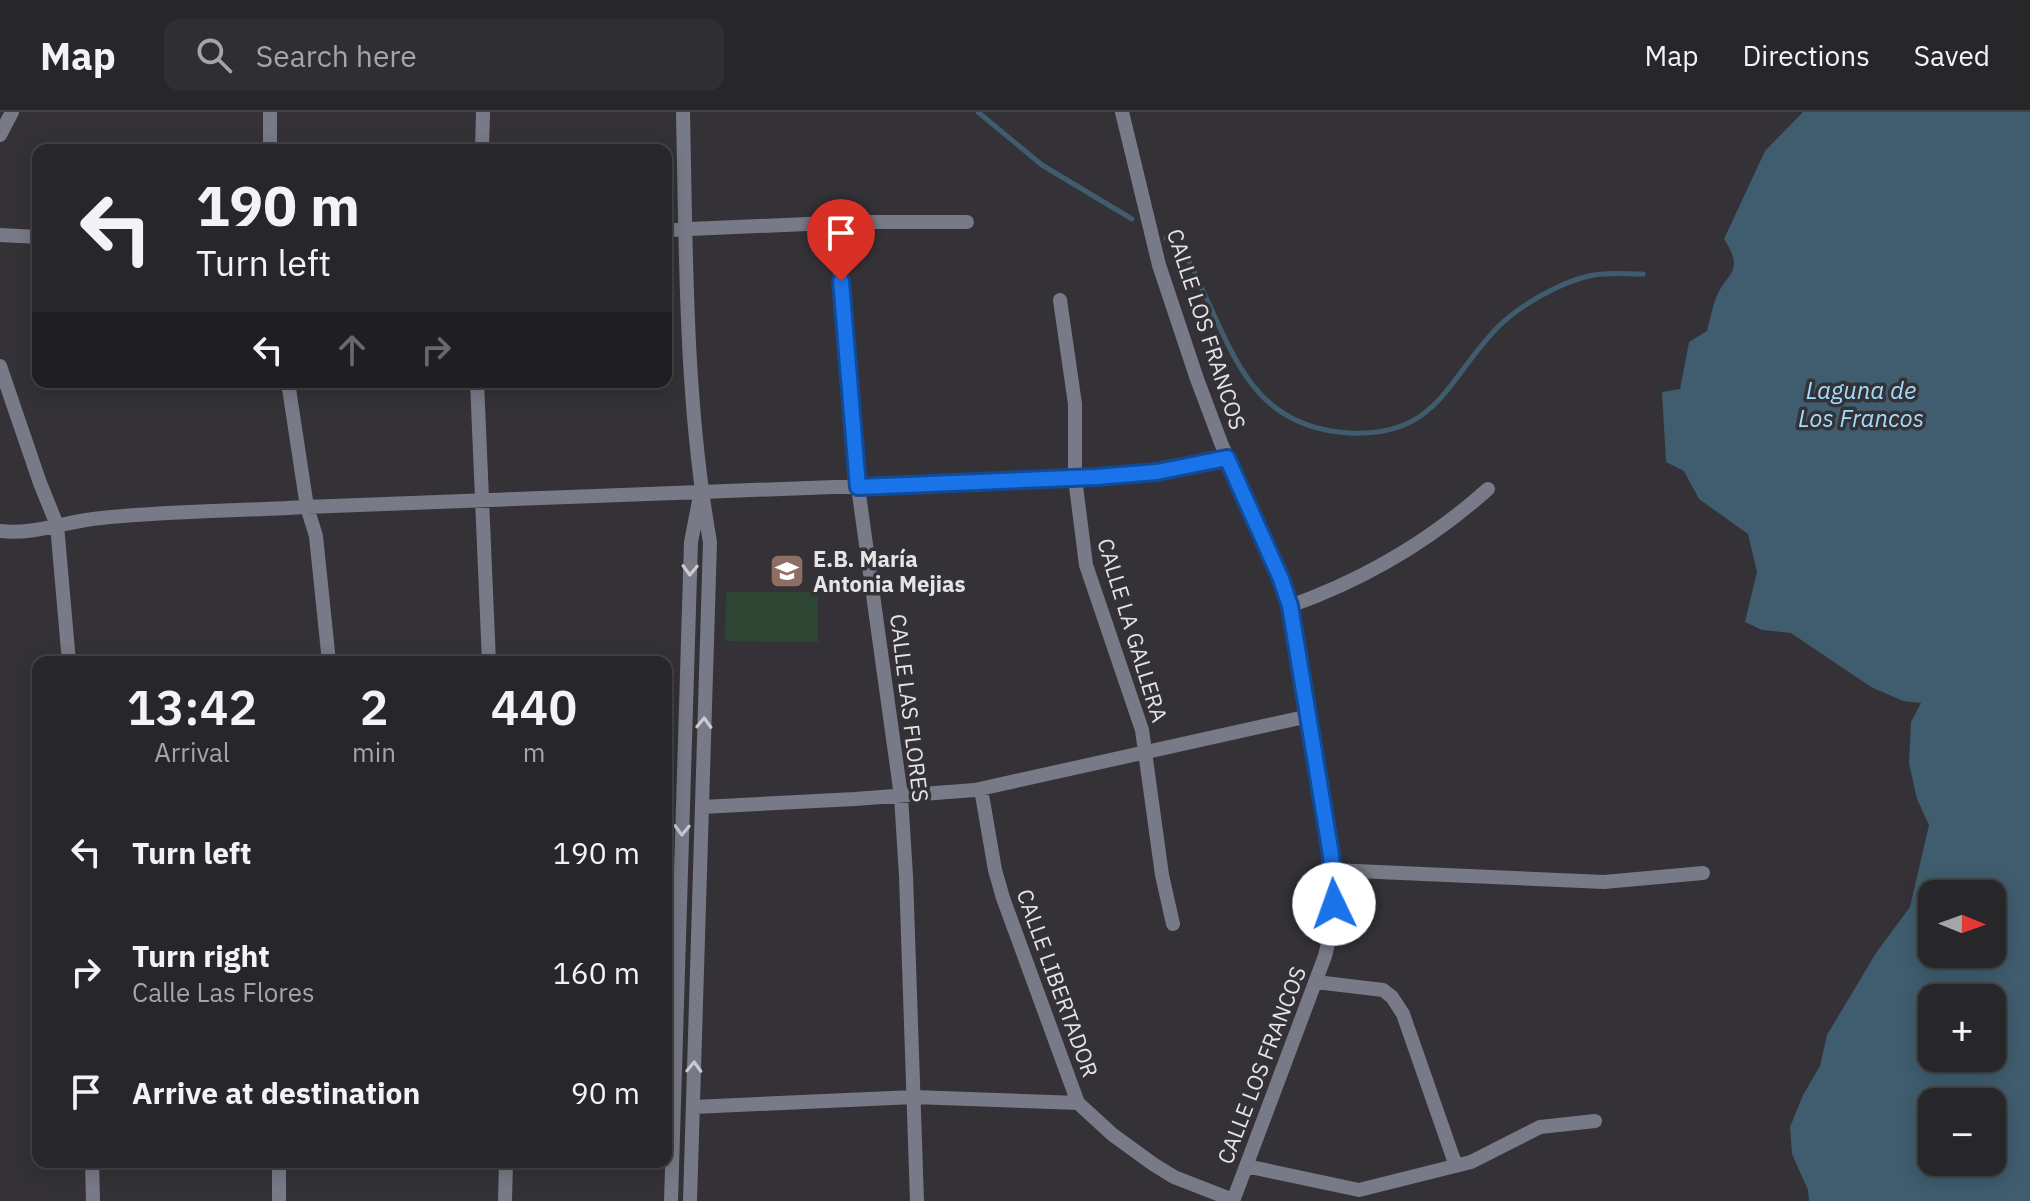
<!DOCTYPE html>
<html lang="en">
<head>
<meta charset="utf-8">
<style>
  body { margin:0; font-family:"IBM Plex Sans",sans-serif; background:#2f2e31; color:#f1f3f6; height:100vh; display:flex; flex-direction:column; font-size:30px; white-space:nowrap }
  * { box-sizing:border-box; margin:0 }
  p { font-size:26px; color:#a4a5a8 }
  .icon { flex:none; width:44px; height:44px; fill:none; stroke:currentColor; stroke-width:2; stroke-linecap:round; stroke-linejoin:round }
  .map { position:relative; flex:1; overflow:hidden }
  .details { position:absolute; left:32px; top:544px; width:640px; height:512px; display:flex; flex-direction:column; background:#272629; border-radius:16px; box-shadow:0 4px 20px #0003,0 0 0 2px #434346 }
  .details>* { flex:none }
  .banner { position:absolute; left:32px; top:32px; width:640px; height:244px; border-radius:16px; box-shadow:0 4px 20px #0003,0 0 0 2px #434346; background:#272629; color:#f1f3f6; overflow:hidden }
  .needle { width:52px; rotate:91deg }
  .controls { position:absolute; left:1918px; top:768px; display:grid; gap:16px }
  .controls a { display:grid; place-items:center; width:88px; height:88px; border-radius:16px; background:#272629; box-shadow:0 4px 20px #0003,0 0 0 2px #434346; font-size:40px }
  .pin { position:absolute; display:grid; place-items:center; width:68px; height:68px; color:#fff; margin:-82px -34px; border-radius:50% 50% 50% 0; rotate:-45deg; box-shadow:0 0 8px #0007 }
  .pin .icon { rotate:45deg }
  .me { position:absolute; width:88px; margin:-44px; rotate:357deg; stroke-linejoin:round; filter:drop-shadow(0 0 6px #0008) }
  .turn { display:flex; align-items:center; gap:28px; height:168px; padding:0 32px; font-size:36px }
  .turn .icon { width:104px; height:104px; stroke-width:2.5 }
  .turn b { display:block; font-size:56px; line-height:68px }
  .lanes { display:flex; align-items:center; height:76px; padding:0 32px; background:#0003; justify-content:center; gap:40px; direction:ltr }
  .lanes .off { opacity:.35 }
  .eta { display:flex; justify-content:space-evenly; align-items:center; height:136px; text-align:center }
  .eta b { font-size:48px; font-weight:600; line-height:56px }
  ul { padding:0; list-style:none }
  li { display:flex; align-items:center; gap:24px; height:120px; padding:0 32px }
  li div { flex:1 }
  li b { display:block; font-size:30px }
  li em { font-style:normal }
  header { display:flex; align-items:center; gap:48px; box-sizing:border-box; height:112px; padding:0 40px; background:#272629; border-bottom:2px solid #434346 }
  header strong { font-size:38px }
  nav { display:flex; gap:44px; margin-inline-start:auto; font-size:28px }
  .search { width:560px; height:72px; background:#2f2e31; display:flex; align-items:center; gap:20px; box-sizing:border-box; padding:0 28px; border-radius:16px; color:#a4a5a8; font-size:30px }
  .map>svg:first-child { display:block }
  .green { fill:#2f4533 }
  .water { fill:#3f5d6e; fill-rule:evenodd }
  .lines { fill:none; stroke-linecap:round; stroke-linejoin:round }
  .stream { stroke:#3f5d6e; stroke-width:5 }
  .minor { stroke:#787a87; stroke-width:14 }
  .oneway { stroke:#cacad0 }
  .route-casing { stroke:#114b97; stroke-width:20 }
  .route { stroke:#1a73e8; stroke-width:14 }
  .labels { text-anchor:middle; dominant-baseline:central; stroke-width:7; stroke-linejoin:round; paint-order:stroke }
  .street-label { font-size:22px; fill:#e6e4e8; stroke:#343237 }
  .poi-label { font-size:22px; font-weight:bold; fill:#e6e4e8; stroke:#343237; text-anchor:start }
  .water-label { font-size:24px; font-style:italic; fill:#a2dcfc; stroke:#343237 }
</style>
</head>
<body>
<header>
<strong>Map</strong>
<div class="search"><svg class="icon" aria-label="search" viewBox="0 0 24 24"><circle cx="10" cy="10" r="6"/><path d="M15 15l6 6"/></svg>Search here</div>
<nav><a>Map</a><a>Directions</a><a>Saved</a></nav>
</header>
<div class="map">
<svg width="2030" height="1089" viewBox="0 0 2030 1089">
  <rect width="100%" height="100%" fill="#343237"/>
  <path class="green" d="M726,480H818V530L725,529Z"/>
  <path class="water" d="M1803,0H2030V1089H1809L1808,1078L1792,1042L1790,1015L1803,983L1820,954L1827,923L1876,841L1910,795L1929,713L1917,687L1909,651L1911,610L1921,591L1903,589L1871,575L1791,521L1762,518L1745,510L1757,460L1748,422L1699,387L1684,359L1666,350L1662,280L1680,277L1689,230L1707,219C1710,208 1712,196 1716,186C1726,160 1746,161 1724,127L1765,39ZM1932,782H1992V842H1932ZM1932,886H1992V946H1932ZM1932,990H1992V1050H1932Z"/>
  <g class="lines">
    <path class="stream" d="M978,0L1042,53L1132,107
      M1166,126C1187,138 1194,158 1203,179C1236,250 1257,316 1350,321C1439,325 1447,266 1499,214C1520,193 1564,168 1594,163C1610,160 1627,162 1643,162"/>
    <path class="minor" d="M270,0V38
      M683,0C686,143 685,289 710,430L690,1089
      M1122,0L1159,153L1197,267L1221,331L1281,467L1290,494L1334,770L1331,819L1325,844L1233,1089
      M0,23L12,0
      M482,38L483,0
      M836,110L858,375L901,684L906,764L917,1089
      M666,118L853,110H967
      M0,123L38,125
      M1060,188L1075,292V366L1086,453L1142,618L1162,763L1173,812
      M0,254L40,371L57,413L69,550
      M288,270L307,395L316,424L329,550
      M477,270L489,550
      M0,419C35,423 66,409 101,406C169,399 238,399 306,395C569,383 833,377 1096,365L1157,360L1227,346
      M1290,494C1363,468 1430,429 1488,377
      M981,677L995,758L1003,786L1078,991L1113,1023L1153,1052L1174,1065L1233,1088
      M702,695L855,687L975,678L1309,604
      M1333,758L1604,770L1703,761
      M1316,870L1383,878L1392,885L1403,902L1456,1054
      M693,995L914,985L1078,991
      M92,1050L93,1089
      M1246,1054L1359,1078L1471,1050L1540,1015L1595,1009
      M279,1089V1050
      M505,1089L506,1050
      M671,1089L691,430L699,389"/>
  </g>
  <defs><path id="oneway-chevron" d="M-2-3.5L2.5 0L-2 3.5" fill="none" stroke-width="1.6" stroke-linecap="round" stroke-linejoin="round" transform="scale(2)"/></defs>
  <g class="oneway">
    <use href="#oneway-chevron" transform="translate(690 458) rotate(92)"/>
    <use href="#oneway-chevron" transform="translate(704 611) rotate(-88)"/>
    <use href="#oneway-chevron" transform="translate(682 718) rotate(92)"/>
    <use href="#oneway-chevron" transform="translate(694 955) rotate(-88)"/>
  </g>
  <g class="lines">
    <g class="route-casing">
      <path id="route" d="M841,169L858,375L1096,365L1157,360L1227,346L1281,467L1290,494L1331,743L1334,792"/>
    </g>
    <use href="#route" class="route"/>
  </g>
  <defs>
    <g id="school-square" transform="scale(1.8)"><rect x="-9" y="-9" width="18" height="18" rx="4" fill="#8d6e63" stroke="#343237"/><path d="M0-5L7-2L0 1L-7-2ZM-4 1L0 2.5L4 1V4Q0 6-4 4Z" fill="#fff"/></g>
  </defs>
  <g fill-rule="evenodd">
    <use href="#school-square" x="787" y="459"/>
  </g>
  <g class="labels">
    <g class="street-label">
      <text transform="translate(1207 217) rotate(72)">CALLE LOS FRANCOS</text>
      <text transform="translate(1133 518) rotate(73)">CALLE LA GALLERA</text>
      <text transform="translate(910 596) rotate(83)">CALLE LAS FLORES</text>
      <text transform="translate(1058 871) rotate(70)">CALLE LIBERTADOR</text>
      <text transform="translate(1261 953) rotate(-69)">CALLE LOS FRANCOS</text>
    </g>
    <g class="poi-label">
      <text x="813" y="446">E.B. María<tspan x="813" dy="25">Antonia Mejias</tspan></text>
    </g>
    <g class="water-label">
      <text x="1861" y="278">Laguna de<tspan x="1861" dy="28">Los Francos</tspan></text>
    </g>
  </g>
</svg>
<div class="controls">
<a><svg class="needle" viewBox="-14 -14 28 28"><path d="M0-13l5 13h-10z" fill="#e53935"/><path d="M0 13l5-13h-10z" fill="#a4a5a8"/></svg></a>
<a>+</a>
<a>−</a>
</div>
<div class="pin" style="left:841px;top:169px;background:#d93025"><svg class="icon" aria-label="arrive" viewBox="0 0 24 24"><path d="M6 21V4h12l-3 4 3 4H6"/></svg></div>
<svg class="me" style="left:1334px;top:792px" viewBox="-20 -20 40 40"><circle r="19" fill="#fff"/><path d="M0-13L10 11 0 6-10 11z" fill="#1a73e8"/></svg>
<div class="banner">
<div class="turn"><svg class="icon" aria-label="left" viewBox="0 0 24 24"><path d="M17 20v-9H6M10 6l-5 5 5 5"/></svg><div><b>190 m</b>Turn left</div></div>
<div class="lanes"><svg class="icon" aria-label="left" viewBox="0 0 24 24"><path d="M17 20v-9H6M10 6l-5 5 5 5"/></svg><svg class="icon off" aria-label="ahead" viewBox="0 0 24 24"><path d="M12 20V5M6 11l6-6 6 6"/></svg><svg class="icon off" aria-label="right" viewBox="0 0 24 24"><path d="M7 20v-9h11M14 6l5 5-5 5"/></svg></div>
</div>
<section class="details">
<div class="eta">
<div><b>13:42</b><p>Arrival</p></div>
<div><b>2</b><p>min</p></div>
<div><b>440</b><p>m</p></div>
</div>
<ul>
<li><svg class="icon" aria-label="left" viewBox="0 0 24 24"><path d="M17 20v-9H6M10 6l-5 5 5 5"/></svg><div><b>Turn left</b></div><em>190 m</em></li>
<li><svg class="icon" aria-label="right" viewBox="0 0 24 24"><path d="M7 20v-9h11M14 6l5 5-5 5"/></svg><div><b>Turn right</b><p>Calle Las Flores</p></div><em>160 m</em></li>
<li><svg class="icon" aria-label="arrive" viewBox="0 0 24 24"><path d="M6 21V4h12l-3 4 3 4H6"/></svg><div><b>Arrive at destination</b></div><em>90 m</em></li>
</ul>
</section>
</div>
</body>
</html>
